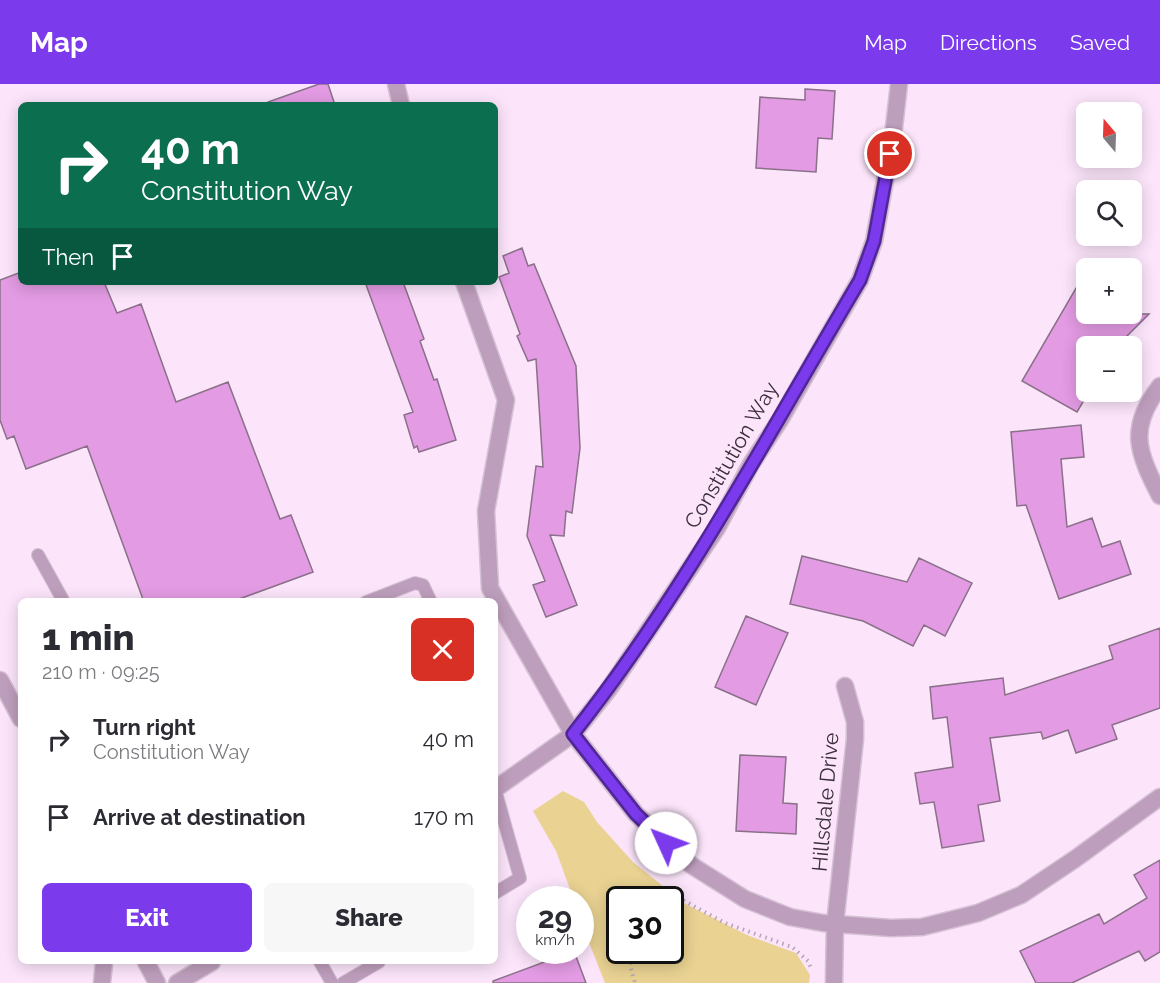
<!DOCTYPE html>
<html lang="en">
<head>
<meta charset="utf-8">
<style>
  body { margin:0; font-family:Raleway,sans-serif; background:#f7f7f7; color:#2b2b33; height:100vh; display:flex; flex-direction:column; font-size:22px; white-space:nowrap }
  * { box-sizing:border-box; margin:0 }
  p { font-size:20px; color:#7c7c81 }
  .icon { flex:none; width:33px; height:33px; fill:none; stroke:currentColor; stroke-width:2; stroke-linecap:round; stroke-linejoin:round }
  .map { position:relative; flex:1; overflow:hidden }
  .drawer { position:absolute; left:18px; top:514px; width:480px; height:366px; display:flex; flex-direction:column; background:#fff; border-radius:9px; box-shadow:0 3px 15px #0003 }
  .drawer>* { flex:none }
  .guide { position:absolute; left:18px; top:18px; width:480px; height:183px; border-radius:9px; box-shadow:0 3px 15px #0003; background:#0b6e4f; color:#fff; overflow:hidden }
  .needle { width:39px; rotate:341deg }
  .tools { position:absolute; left:1076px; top:18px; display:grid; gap:12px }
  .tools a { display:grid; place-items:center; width:66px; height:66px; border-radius:9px; background:#fff; box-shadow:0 3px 15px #0003; font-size:30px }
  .speed { position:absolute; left:516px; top:802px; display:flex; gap:12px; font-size:30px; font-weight:700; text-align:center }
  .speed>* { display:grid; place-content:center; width:78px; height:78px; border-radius:50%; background:#fff; box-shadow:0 3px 15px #0003; line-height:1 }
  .speed small { font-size:15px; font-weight:400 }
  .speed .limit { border:3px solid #111; border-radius:9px; background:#fff; color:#111 }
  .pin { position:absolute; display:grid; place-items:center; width:51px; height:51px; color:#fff; margin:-26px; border:3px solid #fff; border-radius:50%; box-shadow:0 2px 6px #0007 }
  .me { position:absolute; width:66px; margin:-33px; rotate:313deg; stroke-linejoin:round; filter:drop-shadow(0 0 4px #0008) }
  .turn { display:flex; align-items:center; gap:21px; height:126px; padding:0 24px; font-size:27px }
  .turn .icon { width:78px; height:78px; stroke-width:2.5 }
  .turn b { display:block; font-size:42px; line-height:51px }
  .then { display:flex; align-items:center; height:57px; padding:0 24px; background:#0003; gap:12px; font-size:22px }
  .round { display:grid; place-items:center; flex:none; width:63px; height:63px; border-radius:9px; background:#f7f7f7 }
  .headline { display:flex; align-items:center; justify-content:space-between; height:102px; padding:0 24px }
  h1 { font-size:36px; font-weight:800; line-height:45px }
  .cta { display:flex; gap:12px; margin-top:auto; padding:12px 24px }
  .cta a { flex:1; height:69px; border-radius:9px; background:#7c3aed; color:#fff; font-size:24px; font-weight:800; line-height:69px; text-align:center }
  .cta a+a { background:#f7f7f7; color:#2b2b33 }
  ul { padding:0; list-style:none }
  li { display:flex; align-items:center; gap:18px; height:78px; padding:0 24px }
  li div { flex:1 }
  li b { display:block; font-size:22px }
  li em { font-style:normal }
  header { display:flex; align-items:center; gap:36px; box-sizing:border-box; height:84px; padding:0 30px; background:#7c3aed; color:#fff }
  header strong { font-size:28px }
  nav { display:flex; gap:33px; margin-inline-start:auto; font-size:21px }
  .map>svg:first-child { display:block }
  .green { fill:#e9d292; fill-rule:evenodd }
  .building { fill:#e39be3; stroke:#8a7089; stroke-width:1.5 }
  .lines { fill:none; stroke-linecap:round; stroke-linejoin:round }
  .service-casing { stroke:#d5c1d4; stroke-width:14 }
  .minor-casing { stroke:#d5c1d4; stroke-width:19 }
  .tertiary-casing { stroke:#d5c1d4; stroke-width:19 }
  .path { stroke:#b6a3b5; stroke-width:4; stroke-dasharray:1.5 4.5; stroke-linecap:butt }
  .service { stroke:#be9ebd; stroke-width:12 }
  .minor { stroke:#be9ebd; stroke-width:16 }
  .tertiary { stroke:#be9ebd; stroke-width:16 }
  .route-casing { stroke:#51269a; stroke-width:15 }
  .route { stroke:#7c3aed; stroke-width:10 }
  .labels { text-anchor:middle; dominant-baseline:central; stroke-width:4.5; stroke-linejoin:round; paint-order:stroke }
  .street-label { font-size:21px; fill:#3a2f3a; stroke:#fce5fb }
</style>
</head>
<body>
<header>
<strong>Map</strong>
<nav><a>Map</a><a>Directions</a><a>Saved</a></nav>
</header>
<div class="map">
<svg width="1160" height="899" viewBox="0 0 1160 899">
  <rect width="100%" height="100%" fill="#fce5fb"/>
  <path class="green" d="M563,707L584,718L597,738L633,778L684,819L747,851L796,869L810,891L809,899H605L581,838L580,816H574L556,767L533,727ZM620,816H670V867H620Z"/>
  <path class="building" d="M319,0H328L335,21H268V18Z
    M805,5L835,7L832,55L818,54L816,88L756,84L760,13L805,16Z
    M522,164L528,182L534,180L576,282L580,364L572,429L566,427L564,452L550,451L577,521L546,533L533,501L545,497L527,452L536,382L543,383L536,275L528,277L517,252L520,250L499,193L509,189L503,172Z
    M1086,187V230H1149L1117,262H1086V313L1077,328L1022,297Z
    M21,188V198H104L117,229L141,220L176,318L228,298L280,435L291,431L313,488L231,518H144L87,362L26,385L14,352L7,355L0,336V196Z
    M365,198H403L424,255L420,257L434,296L437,295L456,356L419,368L417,362L414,364L404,331L413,328Z
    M1081,341L1084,373L1061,375L1067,443L1092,434L1102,463L1120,457L1131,490L1059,515L1026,421L1017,422L1011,348Z
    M802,472L907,498L919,474L972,499L945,552L924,541L913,562L863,537L790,520Z
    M746,532L788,549L756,621L715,603Z
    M1160,544V624L1112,641L1117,655L1076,669L1068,646L1043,655L1041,648L990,654L1000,717L978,721L984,757L942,764L934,718L920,720L915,689L953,683L947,633L933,635L930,603L1003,594L1005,611L1113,575L1109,562Z
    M740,671L786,673L783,719L797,720L796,750L736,747Z
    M1160,776V868L1145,877L1139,867L1072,899H1036L1020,867L1099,830L1104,840L1147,814L1134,791Z
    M574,867L586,899H493V897Z"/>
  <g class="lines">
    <g class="service-casing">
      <path id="service" d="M38,471L64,518
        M366,518L415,499L423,501L431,518
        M495,705L520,794L495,809
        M320,878L332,899
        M343,899L379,878"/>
    </g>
    <g class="minor-casing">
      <path id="minor" d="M396,0L401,21
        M464,198L506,316L486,427L490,504L573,650L636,730L691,781L745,815L790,833L823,839L891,844L922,843L978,829L1021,811L1075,775L1160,713
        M1160,302C1128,344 1137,367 1160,412
        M495,705L573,650L609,605L717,444L751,380L780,336L860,196L874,157L893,52L899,0
        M177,899L212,878
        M834,899L835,840L855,655V638L845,602"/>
    </g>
    <g class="tertiary-casing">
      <path id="tertiary" d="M0,596L21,635
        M146,878L157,899
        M102,899L104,878"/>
    </g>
    <path class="path" d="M670,821L677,813L725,839L792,863L808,877L812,886
      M632,867L630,881L635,899"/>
    <use href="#service" class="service"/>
    <use href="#minor" class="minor"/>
    <use href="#tertiary" class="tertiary"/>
  </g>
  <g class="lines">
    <g class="route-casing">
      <path id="route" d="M666,759L636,730L573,650C685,509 768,350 860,196L874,157L890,70"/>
    </g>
    <use href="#route" class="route"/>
  </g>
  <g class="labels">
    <g class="street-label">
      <text transform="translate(731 371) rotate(-60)">Constitution Way</text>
      <text transform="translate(825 718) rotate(-85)">Hillsdale Drive</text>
    </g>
  </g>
</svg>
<div class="tools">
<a><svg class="needle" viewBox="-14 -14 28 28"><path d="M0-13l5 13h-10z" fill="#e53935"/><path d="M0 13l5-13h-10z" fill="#7c7c81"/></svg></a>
<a><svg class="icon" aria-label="search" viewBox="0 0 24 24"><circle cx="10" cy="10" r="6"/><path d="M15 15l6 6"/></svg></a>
<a>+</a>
<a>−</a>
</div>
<div class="speed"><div>29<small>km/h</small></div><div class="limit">30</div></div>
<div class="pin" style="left:890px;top:70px;background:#d93025"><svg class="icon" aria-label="arrive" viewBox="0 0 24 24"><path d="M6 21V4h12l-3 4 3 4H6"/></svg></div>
<svg class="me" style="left:666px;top:759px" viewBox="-20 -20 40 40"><circle r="19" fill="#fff"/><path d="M0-13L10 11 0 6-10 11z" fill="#7c3aed"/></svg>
<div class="guide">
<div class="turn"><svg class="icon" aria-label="right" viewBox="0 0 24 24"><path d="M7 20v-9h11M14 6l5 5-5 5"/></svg><div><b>40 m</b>Constitution Way</div></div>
<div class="then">Then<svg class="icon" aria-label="arrive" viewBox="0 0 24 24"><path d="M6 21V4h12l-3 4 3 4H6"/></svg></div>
</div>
<section class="drawer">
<div class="headline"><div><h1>1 min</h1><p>210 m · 09:25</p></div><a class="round" style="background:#d93025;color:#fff"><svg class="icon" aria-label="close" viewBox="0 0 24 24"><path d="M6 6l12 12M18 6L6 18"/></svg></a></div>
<ul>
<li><svg class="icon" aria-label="right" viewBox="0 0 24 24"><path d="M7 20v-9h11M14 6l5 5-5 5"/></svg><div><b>Turn right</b><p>Constitution Way</p></div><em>40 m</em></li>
<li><svg class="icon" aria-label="arrive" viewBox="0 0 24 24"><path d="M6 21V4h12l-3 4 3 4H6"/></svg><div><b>Arrive at destination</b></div><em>170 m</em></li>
</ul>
<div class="cta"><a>Exit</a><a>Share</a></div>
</section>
</div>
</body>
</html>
